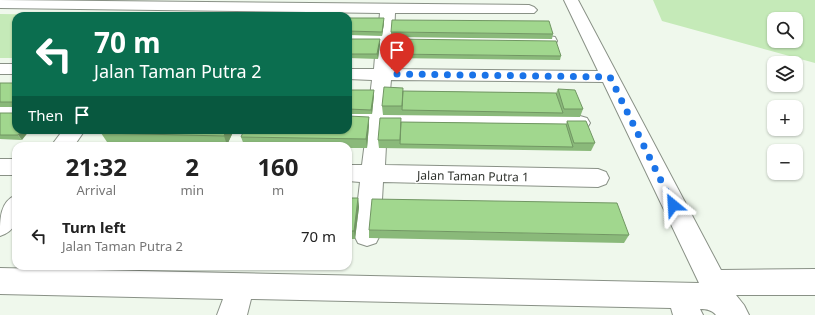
<!DOCTYPE html>
<html lang="en">
<head>
<meta charset="utf-8">
<style>
  body { margin:0; font-family:"Noto Sans",sans-serif; background:#f2f2f2; color:#222; height:100vh; display:flex; flex-direction:column; font-size:15px; white-space:nowrap }
  * { box-sizing:border-box; margin:0 }
  p { font-size:13px; color:#767676 }
  .icon { flex:none; width:22px; height:22px; fill:none; stroke:currentColor; stroke-width:2; stroke-linecap:round; stroke-linejoin:round }
  .map { position:relative; flex:1; overflow:hidden }
  .sheet { position:absolute; left:12px; top:142px; width:340px; height:128px; display:flex; flex-direction:column; background:#fff; border-radius:12px; box-shadow:0 1px 3px #0004 }
  .sheet>* { flex:none }
  .guide { position:absolute; left:12px; top:12px; width:340px; height:122px; border-radius:12px; box-shadow:0 1px 3px #0004; background:#0b6e4f; color:#fff; overflow:hidden }
  .controls { position:absolute; left:767px; top:12px; display:grid; gap:8px }
  .controls a { display:grid; place-items:center; width:36px; height:36px; border-radius:8px; background:#fff; box-shadow:0 1px 3px #0004; font-size:20px }
  .pin { position:absolute; display:grid; place-items:center; width:34px; height:34px; color:#fff; margin:-41px -17px; border-radius:50% 50% 50% 0; rotate:-45deg; box-shadow:0 0 4px #0007 }
  .pin .icon { rotate:45deg }
  .me { position:absolute; width:44px; margin:-22px; rotate:333deg; stroke-linejoin:round; filter:drop-shadow(0 0 3px #0008) }
  .turn { display:flex; align-items:center; gap:14px; height:84px; padding:0 16px; font-size:18px }
  .turn .icon { width:52px; height:52px; stroke-width:2.5 }
  .turn b { display:block; font-size:28px; line-height:34px }
  .then { display:flex; align-items:center; height:38px; padding:0 16px; background:#0003; gap:8px; font-size:15px }
  .eta { display:flex; justify-content:space-evenly; align-items:center; height:68px; text-align:center }
  .eta b { font-size:24px; font-weight:700; line-height:28px }
  ul { padding:0; list-style:none }
  li { display:flex; align-items:center; gap:12px; height:52px; padding:0 16px }
  li div { flex:1 }
  li b { display:block; font-size:15px }
  li em { font-style:normal }
  .map>svg:first-child { display:block }
  .green { fill:#c5eab8; fill-rule:evenodd }
  .lines { fill:none; stroke-linecap:round; stroke-linejoin:round }
  .minor-casing { stroke:#899186; stroke-width:2 }
  .minor { fill:#fff; fill-rule:evenodd }
  .wall { fill:#8ab97a }
  .shaded-wall { fill:#719663 }
  .building { fill:#a1d78e; stroke:#719663 }
  .route { stroke:#1a73e8; stroke-width:7; stroke-dasharray:0 12.6 }
  .labels { text-anchor:middle; dominant-baseline:central; stroke-width:3; stroke-linejoin:round; paint-order:stroke }
  .street-label { font-size:12px; fill:#2f322d; stroke:#fff }
</style>
</head>
<body>
<div class="map">
<svg width="815" height="315" viewBox="0 0 815 315">
  <rect width="100%" height="100%" fill="#eff8ec"/>
  <path class="green" d="M653,0H815V63L662,21ZM774,19H796V41H774Z
    M0,14L151,16H16V58H0Z"/>
  <g class="lines">
    <g class="minor-casing">
      <path id="minor" d="M0,0L529,5L534,7L537,10L534,13H395L394,35L549,36L555,37L557,41L555,45L549,46L393,44L391,69L598,71L564,0H578L721,270L815,269V295H736L744,305L749,315H716C712,310 707,309 700,309L703,315H673L671,308L251,299L247,315H217L223,299L0,294V268L699,283L603,82L391,80L388,113L580,116L587,118L590,123L587,128L580,130L387,126L385,165L598,169L606,172L609,178L606,184L598,187L383,182L380,235L376,243L367,246L358,243L354,235L360,182L348,181V165H362L367,126H348V112L368,113L372,80L348,79V69H374L376,44H348V34H378L380,13L0,8Z
        M0,64H16V74H0Z
        M0,106H16V118H0Z
        M63,130H85L74,146H51Z
        M0,159H16V175H0Z
        M16,195C16,214 21,229 0,236C0,218 0,202 16,195Z"/>
    </g>
    <use href="#minor" class="minor"/>
  </g>
  <path class="wall" d="M348,18L384,23L382,36L348,35Z
    M391,32L553,34L552,39L391,37Z
    M348,39L380,44L378,59L348,58Z
    M389,54L561,56L560,60L390,58Z
    M0,83H16V107H0Z
    M558,89L583,109L580,117L383,115L382,106L403,91L556,93Z
    M348,90L374,95L372,114H348Z
    M0,113L22,140L0,139Z
    M369,117V125L367,148H348V146H278L244,145L241,137Z
    M567,121L595,143L591,151L379,148L378,140L401,122L566,124Z
    M103,130H234L227,145L107,142L101,133Z
    M348,198H358L359,207L355,239H348Z
    M369,230L629,235L624,243L369,238Z"/>
  <path class="shaded-wall" d="M384,18V23L382,36V32Z
    M380,39V44L378,59L377,54Z
    M374,90V95L372,114L371,110Z
    M369,117V125L367,148L366,139Z
    M22,130H30L22,140L18,135Z
    M226,130H234L227,145L224,136Z
    M358,198L359,207L355,239L354,231Z"/>
  <path class="building" d="M193,15L260,16H192Z
    M348,18H384L382,32L348,31Z
    M392,20L549,21L553,34L391,32Z
    M348,39H380L377,54H348Z
    M391,39L556,41L561,56L389,54Z
    M0,83H16V102H0Z
    M384,87L403,88L402,106H382Z
    M558,89L575,90L583,109H564Z
    M348,90H374L371,110L348,109Z
    M403,91L556,93L563,113L402,110Z
    M0,113H16V130H22L18,135H0Z
    M348,116L369,117L366,139L241,137L244,130H348Z
    M380,118H401L400,140H378Z
    M567,121H586L595,143H574Z
    M401,122L566,124L573,147L400,144Z
    M103,130H226L224,136L101,133Z
    M348,198H358L354,231H348Z
    M372,199L617,203L629,235L369,230Z"/>
  <g class="lines">
    <path class="route" d="M397,74L610,77L673,205"/>
  </g>
  <g class="labels">
    <g class="street-label">
      <text transform="translate(473 176) rotate(1)">Jalan Taman Putra 1</text>
    </g>
  </g>
</svg>
<div class="controls">
<a><svg class="icon" aria-label="search" viewBox="0 0 24 24"><circle cx="10" cy="10" r="6"/><path d="M15 15l6 6"/></svg></a>
<a><svg class="icon" aria-label="layers" viewBox="0 0 24 24"><path d="M12 4l9 5-9 5-9-5zM3 14l9 5 9-5"/></svg></a>
<a>+</a>
<a>−</a>
</div>
<div class="pin" style="left:397px;top:74px;background:#d93025"><svg class="icon" aria-label="arrive" viewBox="0 0 24 24"><path d="M6 21V4h12l-3 4 3 4H6"/></svg></div>
<svg class="me" style="left:673px;top:205px" viewBox="-20 -20 40 40"><path d="M0-17L14 15 0 8-14 15z" fill="#1a73e8" stroke="#fff" stroke-width="4"/></svg>
<div class="guide">
<div class="turn"><svg class="icon" aria-label="left" viewBox="0 0 24 24"><path d="M17 20v-9H6M10 6l-5 5 5 5"/></svg><div><b>70 m</b>Jalan Taman Putra 2</div></div>
<div class="then">Then<svg class="icon" aria-label="arrive" viewBox="0 0 24 24"><path d="M6 21V4h12l-3 4 3 4H6"/></svg></div>
</div>
<section class="sheet">
<div class="eta">
<div><b>21:32</b><p>Arrival</p></div>
<div><b>2</b><p>min</p></div>
<div><b>160</b><p>m</p></div>
</div>
<ul>
<li><svg class="icon" aria-label="left" viewBox="0 0 24 24"><path d="M17 20v-9H6M10 6l-5 5 5 5"/></svg><div><b>Turn left</b><p>Jalan Taman Putra 2</p></div><em>70 m</em></li>
</ul>
</section>
</div>
</body>
</html>
